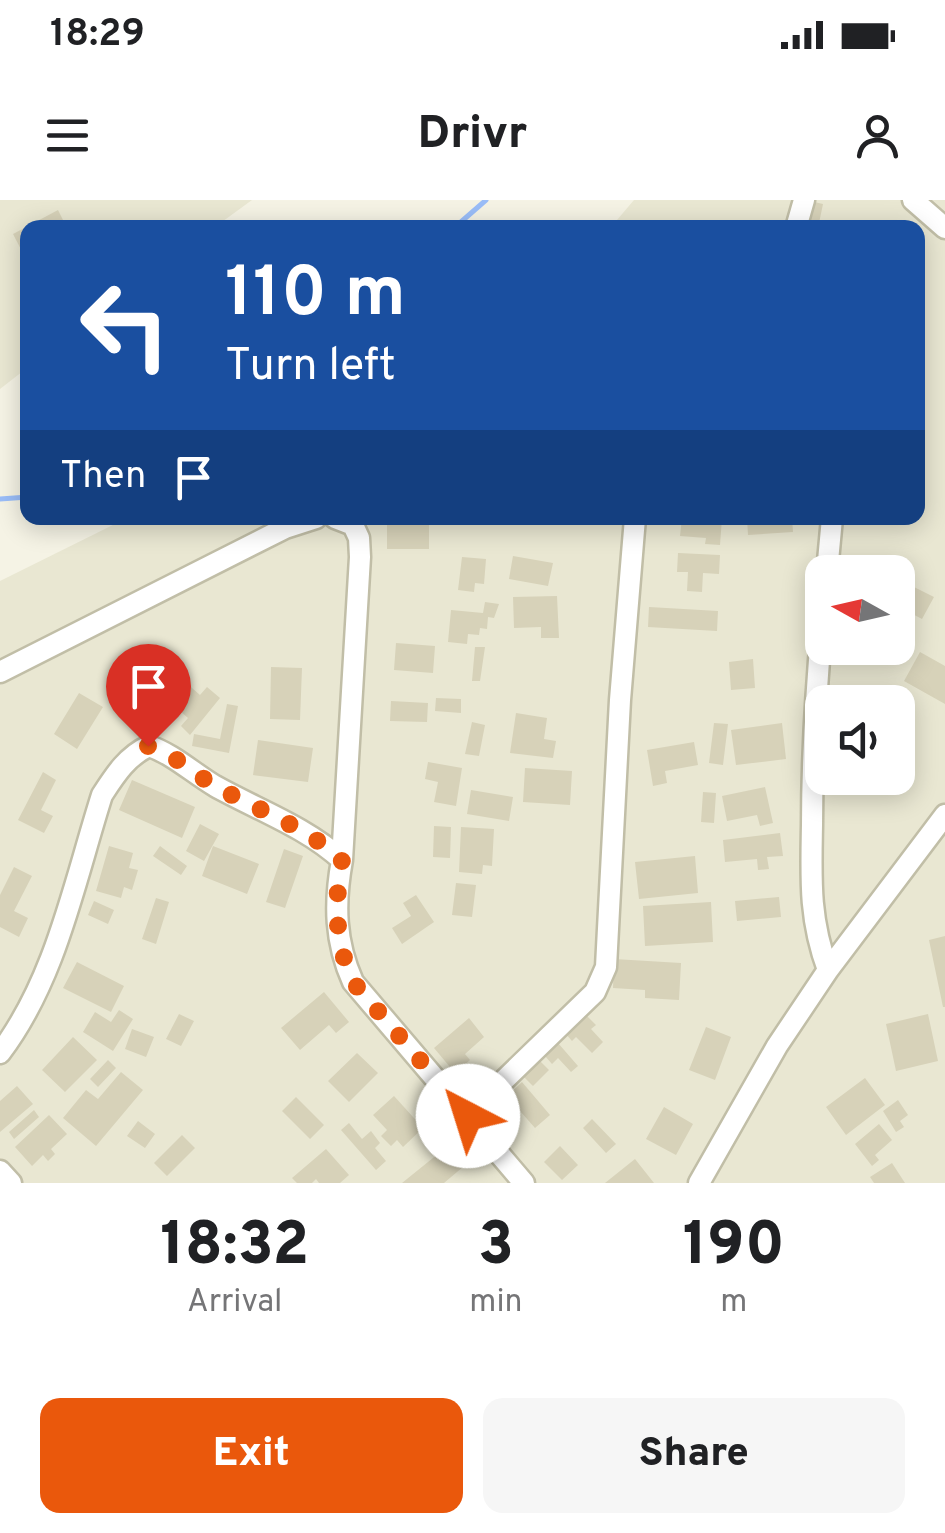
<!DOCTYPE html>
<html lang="en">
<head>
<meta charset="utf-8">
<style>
  body { margin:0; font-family:Overpass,sans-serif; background:#f6f6f6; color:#202124; height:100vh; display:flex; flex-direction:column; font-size:38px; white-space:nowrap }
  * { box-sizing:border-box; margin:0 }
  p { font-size:32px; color:#757577 }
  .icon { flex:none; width:55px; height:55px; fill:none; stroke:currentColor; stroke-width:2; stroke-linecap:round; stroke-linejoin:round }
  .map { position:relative; height:983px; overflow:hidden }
  .sheet { display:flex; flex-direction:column; background:#fff; flex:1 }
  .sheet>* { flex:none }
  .banner { position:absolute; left:20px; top:20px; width:905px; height:305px; border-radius:20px; box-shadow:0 5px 25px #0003; background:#1a4fa0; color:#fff; overflow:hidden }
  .needle { width:65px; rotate:278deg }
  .fabs { position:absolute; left:805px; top:355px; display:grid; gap:20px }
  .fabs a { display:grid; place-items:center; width:110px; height:110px; border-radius:20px; background:#fff; box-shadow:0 5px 25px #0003; font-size:50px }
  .pin { position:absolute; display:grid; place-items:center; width:85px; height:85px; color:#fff; margin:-102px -42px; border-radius:50% 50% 50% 0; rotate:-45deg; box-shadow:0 0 10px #0007 }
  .pin .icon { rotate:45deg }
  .me { position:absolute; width:110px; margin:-55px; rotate:320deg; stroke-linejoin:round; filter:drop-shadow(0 0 8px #0008) }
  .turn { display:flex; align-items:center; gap:35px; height:210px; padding:0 40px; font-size:45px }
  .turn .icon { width:130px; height:130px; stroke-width:2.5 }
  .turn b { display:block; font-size:70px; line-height:85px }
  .then { display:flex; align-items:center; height:95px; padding:0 40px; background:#0003; gap:20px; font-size:38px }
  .eta { display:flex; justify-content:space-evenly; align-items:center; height:170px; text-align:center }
  .eta b { font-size:60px; font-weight:800; line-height:70px }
  .action { display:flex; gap:20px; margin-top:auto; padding:20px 40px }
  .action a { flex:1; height:115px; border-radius:20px; background:#ea580c; color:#fff; font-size:40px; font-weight:800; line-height:115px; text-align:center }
  .action a+a { background:#f6f6f6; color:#202124 }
  .status { display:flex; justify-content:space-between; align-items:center; height:70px; padding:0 50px; background:#fff; direction:ltr }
  .status svg { height:28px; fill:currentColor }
  header { display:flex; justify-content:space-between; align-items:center; height:130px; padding:0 40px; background:#fff; font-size:45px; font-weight:800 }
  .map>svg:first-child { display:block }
  .residential { fill:#e9e7d2; fill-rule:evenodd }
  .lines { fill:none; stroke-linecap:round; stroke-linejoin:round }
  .stream { stroke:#9abdf8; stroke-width:5 }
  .building { fill:#d7d2b9 }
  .street-casing { stroke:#c1bea7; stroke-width:25 }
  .street { stroke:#fff; stroke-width:20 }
  .route { stroke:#ea580c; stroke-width:18; stroke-dasharray:0 32.4 }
</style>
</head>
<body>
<div class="status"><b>18:29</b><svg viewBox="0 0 49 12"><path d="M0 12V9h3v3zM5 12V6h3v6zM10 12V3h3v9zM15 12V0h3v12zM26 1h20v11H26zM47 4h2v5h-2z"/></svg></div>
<header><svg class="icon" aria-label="menu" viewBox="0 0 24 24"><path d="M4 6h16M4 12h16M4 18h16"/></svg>Drivr<svg class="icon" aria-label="person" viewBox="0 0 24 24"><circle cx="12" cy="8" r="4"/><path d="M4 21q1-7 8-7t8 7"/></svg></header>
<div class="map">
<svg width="945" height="983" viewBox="0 0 945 983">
  <rect width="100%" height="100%" fill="#f5f3e5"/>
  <path class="residential" d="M0,0H252L215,27L28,28L27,168L0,189Z
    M634,0H945V983H0V381L127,318H918V28L611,27ZM822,372H898V448H822ZM822,502H898V578H822Z"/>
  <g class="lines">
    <path class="stream" d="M454,28L486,0
      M0,299L28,297"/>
  </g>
  <path class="building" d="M810,1L823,4L818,28H804Z
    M58,10L67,28H28V63L13,34Z
    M682,318H722L720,345L705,344L706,338L680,336Z
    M747,318H792L793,332L748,335Z
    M387,321H429V349H387Z
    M678,353L720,355L719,374L703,373L702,392L687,391L688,372H677Z
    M513,356L553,363L548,386L509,379Z
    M462,357L486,359L484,384L475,383L474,392L458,390Z
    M912,386L934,397L922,419L901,408Z
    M557,396L559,438H541V427L514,428L513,397Z
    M485,402L499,404L494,418L488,417L487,429L480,428L479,435L468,434L467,444L448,442L451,410L483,413Z
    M649,407L718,411L717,431L648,427Z
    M396,443L435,446L433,473L394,470Z
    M475,447H485L480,481H472Z
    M920,452L945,466V504L904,481Z
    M753,459L755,488L731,490L729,462Z
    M167,466L200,495L207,487L220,498L190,535L181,526L188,518L165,498L151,516L136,504Z
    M271,467L302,468L300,520L270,519Z
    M79,493L103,507L77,549L54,534Z
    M436,498L461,499V513L435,511Z
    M391,501L428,503L427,522L390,521Z
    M227,504L238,506L229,553L192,546L194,534L220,539Z
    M516,513L547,518L544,539L556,541L553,558L510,553Z
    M472,522L485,525L479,556L465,554Z
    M714,523L728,524L723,565L709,563Z
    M782,523L786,559L736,565L731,530Z
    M258,540L313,548L308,582L253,575Z
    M694,542L698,565L665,571L667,583L653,586L647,550Z
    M898,549L915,560L900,582L898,580Z
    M428,562L462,568L456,606L434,602L438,582L425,579Z
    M525,568L572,571L570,605L523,602Z
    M43,572L56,580L41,610L53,616L44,633L18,620Z
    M832,578H864L848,594Z
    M132,580L195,607L182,638L119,610Z
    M765,587L773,623L760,626L757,615L727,621L722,596Z
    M471,590L513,597L509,621L467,614Z
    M703,592L716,593L714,623L701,622Z
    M200,624L219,634L204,661L186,651Z
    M434,626L451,627L450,658L433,657Z
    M461,627L494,629L492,666L483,665L482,674L459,672Z
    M780,633L783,656L767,657L769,669L758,670L757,659L725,662L723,640Z
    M109,646L133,653L129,668L138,670L132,690L124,687L121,698L96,691Z
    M160,646L187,666L181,675L153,656Z
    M213,646L259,664L247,694L202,676Z
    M284,649L303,656L285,708L266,702Z
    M695,656L698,693L639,699L635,662Z
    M14,667L32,676L14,711L28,718L19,737L0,727V695Z
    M456,683L476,685L472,717L452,715Z
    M416,695L434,722L402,744L392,728L411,716L403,703Z
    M779,697L781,717L737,721L735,701Z
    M156,698L169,702L156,744L142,739Z
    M94,701L114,710L108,724L88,715Z
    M711,702L713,742L645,746L643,706Z
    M945,736V807H943L929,740Z
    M614,759L681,763L679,800L645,798V790L613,788Z
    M77,762L124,786L111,812L63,788Z
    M324,792L349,822L336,833L329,825L300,850L281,828Z
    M119,810L133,819L113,851L83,832L95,812L111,822Z
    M584,813L596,825L591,829L603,842L592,853L576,837L572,841L565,833Z
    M179,814L194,821L181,846L166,839Z
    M928,814L938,861L896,871L886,824Z
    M469,818L484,837L465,854L470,860L455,873L434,848Z
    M706,827L731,837L715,880L689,870Z
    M132,829L154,837L146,857L125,849Z
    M73,837L97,860L65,892L42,870Z
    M558,843L578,866L571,872L558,858L552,864L545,856Z
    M357,853L378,873L349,902L328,881Z
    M536,857L549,870L533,886L520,873Z
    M108,860L116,868L98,887L90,879Z
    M121,872L143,890L96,946L63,918L86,890L98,899Z
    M865,878L885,905L846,935L826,907Z
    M522,882L550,915L535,928L507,896Z
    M17,886L33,904L0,932V901Z
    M394,896L423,928L403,947L397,940L391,946L381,936L387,930L373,915Z
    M296,897L324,925L310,939L282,911Z
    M898,900L908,915L900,921L904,927L896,932L883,911Z
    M664,907L693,924L676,955L646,939Z
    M34,910L39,917L14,939L9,932Z
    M49,915L67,934L51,949L55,954L48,961L43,955L32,966L15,947Z
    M592,919L616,944L606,953L583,928Z
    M138,921L155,934L145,948L127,936Z
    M349,923L362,939L371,931L380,943L375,948L386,961L376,970L341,930Z
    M879,924L892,940L875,955L879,960L872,966L855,944Z
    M182,935L195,948L167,976L154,963Z
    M454,941L470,961L444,983H402Z
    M560,946L578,965L562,980L544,962Z
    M326,949L349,975L340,983H319L316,979L312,983H297L292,978Z
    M635,959L654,983H605Z
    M892,963L905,983H874L870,977Z"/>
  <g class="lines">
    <g class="street-casing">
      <path id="street" d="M913,0L945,28
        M796,28L804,0
        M335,318L353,325L359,338L360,357L342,660C334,704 335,742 353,782L524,983
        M827,372L832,318
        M822,424C816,492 812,558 812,625C811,679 809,719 828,770
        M0,472L285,328L316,318
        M0,853C56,779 74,683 102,595C115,575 127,556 149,546C173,554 193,573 215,586C258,610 306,627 342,660
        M467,916L595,792L606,767L620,500L635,318
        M0,971L11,983
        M699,983L777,846L828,770L945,615"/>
    </g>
    <use href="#street" class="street"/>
  </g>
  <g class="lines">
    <path class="route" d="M148,546C173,553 193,573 215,586C258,610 306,627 342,660C334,704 335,742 353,782L468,916"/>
  </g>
</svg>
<div class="fabs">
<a><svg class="needle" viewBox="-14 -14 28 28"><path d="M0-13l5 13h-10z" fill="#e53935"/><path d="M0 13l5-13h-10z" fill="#757577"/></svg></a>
<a><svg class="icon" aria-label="sound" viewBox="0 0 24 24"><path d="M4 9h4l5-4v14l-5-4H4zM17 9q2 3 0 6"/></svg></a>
</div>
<div class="pin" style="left:148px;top:546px;background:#d93025"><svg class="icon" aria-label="arrive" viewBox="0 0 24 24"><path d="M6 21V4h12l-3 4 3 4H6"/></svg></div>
<svg class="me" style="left:468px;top:916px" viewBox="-20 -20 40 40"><circle r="19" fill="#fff"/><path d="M0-13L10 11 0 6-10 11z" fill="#ea580c"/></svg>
<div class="banner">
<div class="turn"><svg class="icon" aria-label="left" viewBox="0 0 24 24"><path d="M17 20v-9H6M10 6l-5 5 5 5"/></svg><div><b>110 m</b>Turn left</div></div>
<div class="then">Then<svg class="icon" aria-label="arrive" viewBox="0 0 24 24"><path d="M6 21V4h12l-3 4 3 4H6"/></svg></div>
</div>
</div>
<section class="sheet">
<div class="eta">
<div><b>18:32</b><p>Arrival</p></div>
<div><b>3</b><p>min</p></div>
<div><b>190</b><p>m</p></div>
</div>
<div class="action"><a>Exit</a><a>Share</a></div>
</section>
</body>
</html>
